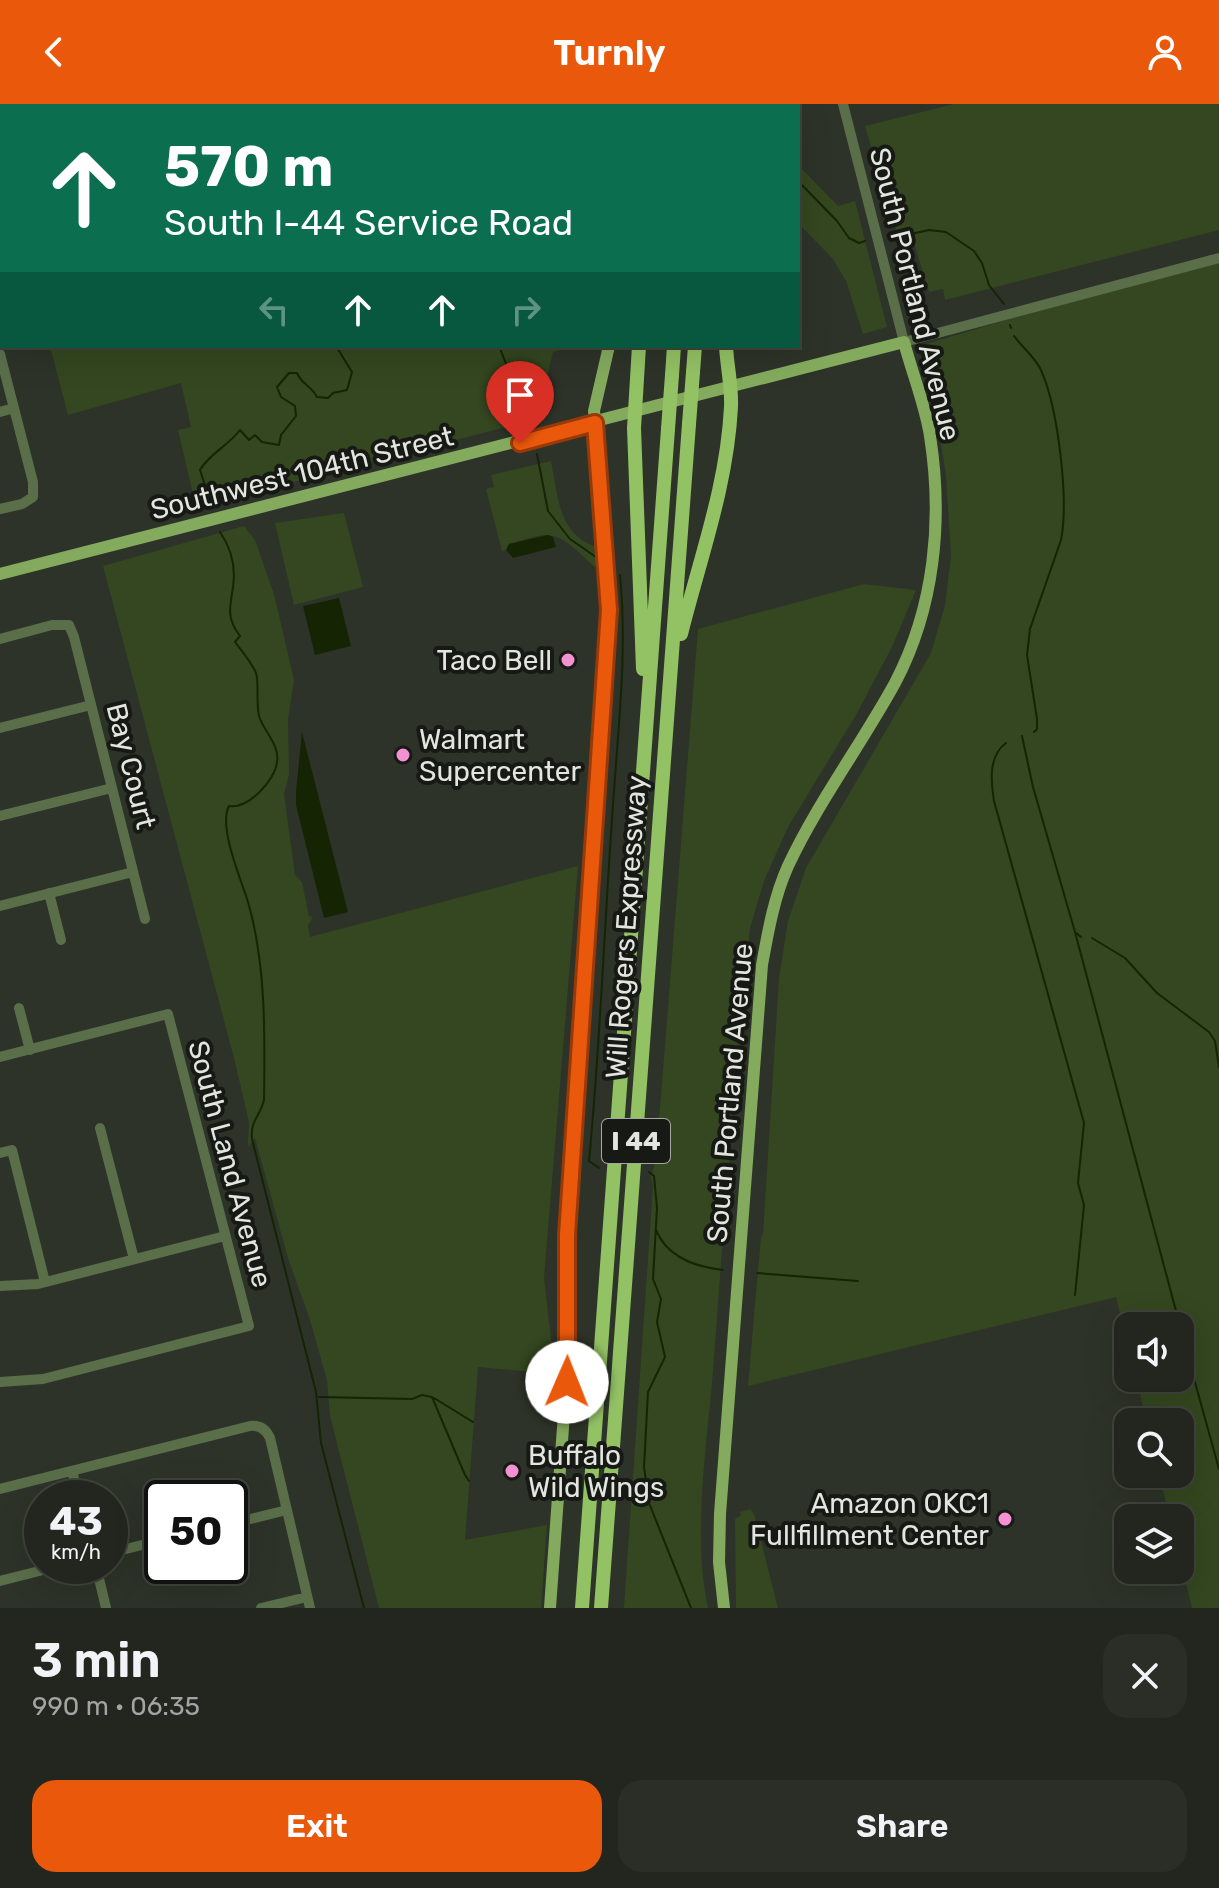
<!DOCTYPE html>
<html lang="en">
<head>
<meta charset="utf-8">
<style>
  body { margin:0; font-family:Rubik,sans-serif; background:#2a2e27; color:#f1f3f6; height:100vh; display:flex; flex-direction:column; font-size:30px; white-space:nowrap }
  * { box-sizing:border-box; margin:0 }
  p { font-size:26px; color:#a2a5a4 }
  .icon { flex:none; width:44px; height:44px; fill:none; stroke:currentColor; stroke-width:2; stroke-linecap:round; stroke-linejoin:round }
  .map { position:relative; height:1504px; overflow:hidden }
  .details { display:flex; flex-direction:column; background:#22261e; flex:1 }
  .details>* { flex:none }
  .top-card { position:absolute; left:0px; top:0px; width:800px; height:244px; box-shadow:0 8px 32px #0002,0 0 0 2px #3f433c; background:#0b6e4f; color:#fff; overflow:hidden }
  .fabs { position:absolute; left:1114px; top:1208px; display:grid; gap:16px }
  .fabs a { display:grid; place-items:center; width:80px; height:80px; border-radius:16px; background:#22261e; box-shadow:0 8px 32px #0002,0 0 0 2px #3f433c; font-size:40px }
  .speed { position:absolute; left:24px; top:1376px; display:flex; gap:16px; font-size:40px; font-weight:700; text-align:center }
  .speed>* { display:grid; place-content:center; width:104px; height:104px; border-radius:50%; background:#22261e; box-shadow:0 8px 32px #0002,0 0 0 2px #3f433c; line-height:1 }
  .speed small { font-size:20px; font-weight:400 }
  .speed .limit { border:4px solid #111; border-radius:12px; background:#fff; color:#111 }
  .pin { position:absolute; display:grid; place-items:center; width:68px; height:68px; color:#fff; margin:-82px -34px; border-radius:50% 50% 50% 0; rotate:-45deg; box-shadow:0 0 8px #0007 }
  .pin .icon { rotate:45deg }
  .me { position:absolute; width:88px; margin:-44px; rotate:1deg; stroke-linejoin:round; filter:drop-shadow(0 0 6px #0008) }
  .turn { display:flex; align-items:center; gap:28px; height:168px; padding:0 32px; font-size:36px }
  .turn .icon { width:104px; height:104px; stroke-width:2.5 }
  .turn b { display:block; font-size:56px; line-height:68px }
  .lanes { display:flex; align-items:center; height:76px; padding:0 32px; background:#0003; justify-content:center; gap:40px; direction:ltr }
  .lanes .off { opacity:.35 }
  .round { display:grid; place-items:center; flex:none; width:84px; height:84px; border-radius:24px; background:#2a2e27 }
  .head { display:flex; align-items:center; justify-content:space-between; height:136px; padding:0 32px }
  h1 { font-size:48px; font-weight:600; line-height:60px }
  .primary-button { display:flex; gap:16px; margin-top:auto; padding:16px 32px }
  .primary-button a { flex:1; height:92px; border-radius:24px; background:#ea580c; color:#fff; font-size:32px; font-weight:600; line-height:92px; text-align:center }
  .primary-button a+a { background:#2a2e27; color:#f1f3f6 }
  header { display:flex; justify-content:space-between; align-items:center; height:104px; padding:0 32px; background:#ea580c; color:#fff; font-size:36px; font-weight:600 }
  .map>svg:first-child { display:block }
  .green { fill:#344720 }
  .water { fill:#152504 }
  .lines { fill:none; stroke-linecap:round; stroke-linejoin:round }
  .stream { stroke:#152504; stroke-width:2 }
  .minor { stroke:#5b6e4a; stroke-width:10 }
  .major { stroke:#84ab5d; stroke-width:12 }
  .highway { stroke:#93c264; stroke-width:14 }
  .highway-bridge { stroke:#93c264; stroke-width:14 }
  .route-casing { stroke:#983908; stroke-width:20 }
  .route { stroke:#ea580c; stroke-width:14 }
  .poi-dot { fill:#f491d3; stroke:#171915; stroke-width:3 }
  .labels { text-anchor:middle; dominant-baseline:central; stroke-width:8; stroke-linejoin:round; paint-order:stroke }
  .shield { fill:#171915; stroke:#a5a8a2; stroke-width:2 }
  .shield-label { font-size:26px; font-weight:bold; fill:#e2e6df }
  .street-label { font-size:28px; fill:#e2e6df; stroke:#171915 }
  .poi-label { font-size:28px; fill:#e2e6df; stroke:#171915; text-anchor:end }
</style>
</head>
<body>
<header><svg class="icon" aria-label="back" viewBox="0 0 24 24"><path d="M15 5l-7 7 7 7"/></svg>Turnly<svg class="icon" aria-label="person" viewBox="0 0 24 24"><circle cx="12" cy="8" r="4"/><path d="M4 21q1-7 8-7t8 7"/></svg></header>
<div class="map">
<svg width="1219" height="1504" viewBox="0 0 1219 1504">
  <rect width="100%" height="100%" fill="#2d3328"/>
  <path class="green" d="M0,0H647L2,2V52Z
    M954,0H1219V126L945,196L943,185L929,188L913,136L899,135L865,22Z
    M798,61L838,102L855,97L887,223L863,230L846,177L833,155L798,119Z
    M1219,159V1504H1192L1180,1454V1414H1170L1159,1370H1180V1318H1147L1136,1274H1180V1222H1128V1242L1116,1193L748,1282L761,1132L763,1131L779,874L788,817L806,764L931,549L945,501L951,452L946,371L937,315L922,257L923,241L1070,197Z
    M50,242H575L553,248L537,315L196,403L178,326L191,323L181,279L68,311Z
    M551,357C558,392 558,431 597,443L601,459L595,463C581,452 567,432 547,431C536,431 521,437 509,440L506,446L502,447L486,385L494,383L491,371Z
    M344,409L363,483L294,501L275,419Z
    M244,422L255,436L274,490L294,576L288,615L289,671L284,690L295,771L302,778L309,812L313,813L308,821L310,833L578,762L544,1174L555,1270L478,1263L465,1436L547,1421L541,1504H379L330,1312L327,1276L310,1216L288,1154L255,1034L248,1043L249,1018L234,954L103,462Z
    M864,480L916,486L892,543L856,611L788,723L764,777L750,824C734,972 724,1120 713,1267C707,1343 692,1430 708,1504H624L653,1082L651,1073L655,1059L661,992L698,525Z
    M750,1405L754,1410L778,1504H736L735,1415L741,1411L740,1408Z"/>
  <path class="water" d="M548,431L553,433L556,443L513,454L506,446L509,440Z
    M339,494L351,542L315,551L303,502Z
    M302,628L348,808L324,814L296,701V687Z"/>
  <g class="lines">
    <path class="stream" d="M477,0L478,2
      M798,77L837,117L849,134L859,139L865,137
      M887,131L902,132L929,126L946,128L974,147L982,159L989,181L1004,200
      M1010,221L1011,224
      M1014,232C1022,243 1035,253 1041,266C1058,304 1069,395 1061,436L1030,525L1027,551L1037,615V625L1034,628
      M499,242L530,320
      M537,350L548,407L570,435L596,453
      M212,403L200,366C210,349 228,342 240,326L249,336L255,331L262,338L279,341L281,331L296,312L295,302L281,293L277,283L289,269H297C302,281 312,282 317,293L328,294L333,289L347,286L352,268L336,242
      M220,428C231,444 236,463 233,483C230,503 226,514 240,532L235,538C241,546 252,559 256,569C259,576 256,599 259,612C264,628 280,641 277,658C275,677 248,705 229,702C218,723 241,775 248,798C266,860 265,931 264,996C260,1013 250,1016 252,1035L316,1288L321,1339L364,1504
      M1022,632L1033,683L1075,828L1081,833
      M1006,639C988,652 991,678 994,697L1084,1019L1078,1079L1084,1101L1075,1191
      M1075,828L1180,1222
      M1092,834L1125,854L1157,889L1209,928L1215,937L1219,963
      M599,1064L589,1057C600,943 604,829 612,715C617,634 628,551 620,471
      M649,1068L654,1072L657,1104L653,1175L661,1195L657,1218L665,1253L648,1288L644,1363L649,1399L691,1504
      M656,1126C667,1153 696,1163 723,1166
      M757,1169L858,1177
      M1180,1224L1219,1365
      M319,1293L412,1295L422,1291L432,1293L465,1371L469,1377
      M434,1294L473,1318"/>
    <path class="minor" d="M843,0L904,238L1219,154
      M0,250L33,378V393L22,400L0,405
      M0,308L14,304
      M0,535L52,521H69L74,533L145,815
      M0,624L91,601
      M0,712L112,684
      M49,789L61,836
      M0,802L133,768
      M19,904L30,946
      M0,953L168,910L249,1222L43,1275L0,1278
      M100,1024L134,1155
      M0,1049L12,1046L45,1178
      M0,1182L38,1180L225,1132
      M72,1367L79,1394
      M0,1385L250,1322C259,1321 266,1325 270,1334L310,1504
      M230,1420L287,1406
      M110,1449L162,1436
      M96,1462L106,1504
      M0,1477L59,1462
      M261,1504L307,1493"/>
    <path class="major" d="M664,2L665,0
      M0,470L904,238C912,269 925,300 930,332C943,415 935,503 895,579C861,641 818,698 788,762C774,793 768,828 762,861L720,1410L719,1458L724,1504
      M550,1504L568,1254L567,1131L609,506L594,307L609,242"/>
    <path class="highway" d="M692,2V0
      M712,2V0
      M639,242L634,324L643,565
      M693,268L695,242
      M672,271L674,242
      M681,530C700,454 727,382 731,303C732,283 727,262 726,242
      M582,1504L668,325
      M601,1504L689,320"/>
    <path class="highway-bridge" d="M689,320L693,268
      M668,325L672,271"/>
  </g>
  <g class="lines">
    <g class="route-casing">
      <path id="route" d="M520,339L595,319L609,506L567,1131V1278"/>
    </g>
    <use href="#route" class="route"/>
  </g>
  <g class="poi-dot">
    <circle cx="568" cy="556" r="8"/>
    <circle cx="403" cy="651" r="8"/>
    <circle cx="512" cy="1367" r="8"/>
    <circle cx="1005" cy="1415" r="8"/>
  </g>
  <g class="labels">
    <rect class="shield" x="602" y="1015" width="68" height="44" rx="6"/>
    <g class="shield-label">
      <text x="636" y="1037">I 44</text>
    </g>
    <g class="street-label">
      <text transform="translate(915 190) rotate(76)">South Portland Avenue</text>
      <text transform="translate(302 369) rotate(-14)">Southwest 104th Street</text>
      <text transform="translate(131 662) rotate(76)">Bay Court</text>
      <text transform="translate(626 823) rotate(-86)">Will Rogers Expressway</text>
      <text transform="translate(730 989) rotate(-85)">South Portland Avenue</text>
      <text transform="translate(230 1060) rotate(75)">South Land Avenue</text>
    </g>
    <g class="poi-label">
      <text x="552" y="556">Taco Bell</text>
      <text x="419" y="635" text-anchor="start">Walmart<tspan x="419" dy="32">Supercenter</tspan></text>
      <text x="528" y="1351" text-anchor="start">Buffalo<tspan x="528" dy="32">Wild Wings</tspan></text>
      <text x="989" y="1399">Amazon OKC1<tspan x="989" dy="32">Fullfillment Center</tspan></text>
    </g>
  </g>
</svg>
<div class="fabs">
<a><svg class="icon" aria-label="sound" viewBox="0 0 24 24"><path d="M4 9h4l5-4v14l-5-4H4zM17 9q2 3 0 6"/></svg></a>
<a><svg class="icon" aria-label="search" viewBox="0 0 24 24"><circle cx="10" cy="10" r="6"/><path d="M15 15l6 6"/></svg></a>
<a><svg class="icon" aria-label="layers" viewBox="0 0 24 24"><path d="M12 4l9 5-9 5-9-5zM3 14l9 5 9-5"/></svg></a>
</div>
<div class="speed"><div>43<small>km/h</small></div><div class="limit">50</div></div>
<div class="pin" style="left:520px;top:339px;background:#d93025"><svg class="icon" aria-label="arrive" viewBox="0 0 24 24"><path d="M6 21V4h12l-3 4 3 4H6"/></svg></div>
<svg class="me" style="left:567px;top:1278px" viewBox="-20 -20 40 40"><circle r="19" fill="#fff"/><path d="M0-13L10 11 0 6-10 11z" fill="#ea580c"/></svg>
<div class="top-card">
<div class="turn"><svg class="icon" aria-label="ahead" viewBox="0 0 24 24"><path d="M12 20V5M6 11l6-6 6 6"/></svg><div><b>570 m</b>South I-44 Service Road</div></div>
<div class="lanes"><svg class="icon off" aria-label="left" viewBox="0 0 24 24"><path d="M17 20v-9H6M10 6l-5 5 5 5"/></svg><svg class="icon" aria-label="ahead" viewBox="0 0 24 24"><path d="M12 20V5M6 11l6-6 6 6"/></svg><svg class="icon" aria-label="ahead" viewBox="0 0 24 24"><path d="M12 20V5M6 11l6-6 6 6"/></svg><svg class="icon off" aria-label="right" viewBox="0 0 24 24"><path d="M7 20v-9h11M14 6l5 5-5 5"/></svg></div>
</div>
</div>
<section class="details">
<div class="head"><div><h1>3 min</h1><p>990 m · 06:35</p></div><a class="round"><svg class="icon" aria-label="close" viewBox="0 0 24 24"><path d="M6 6l12 12M18 6L6 18"/></svg></a></div>
<div class="primary-button"><a>Exit</a><a>Share</a></div>
</section>
</body>
</html>
